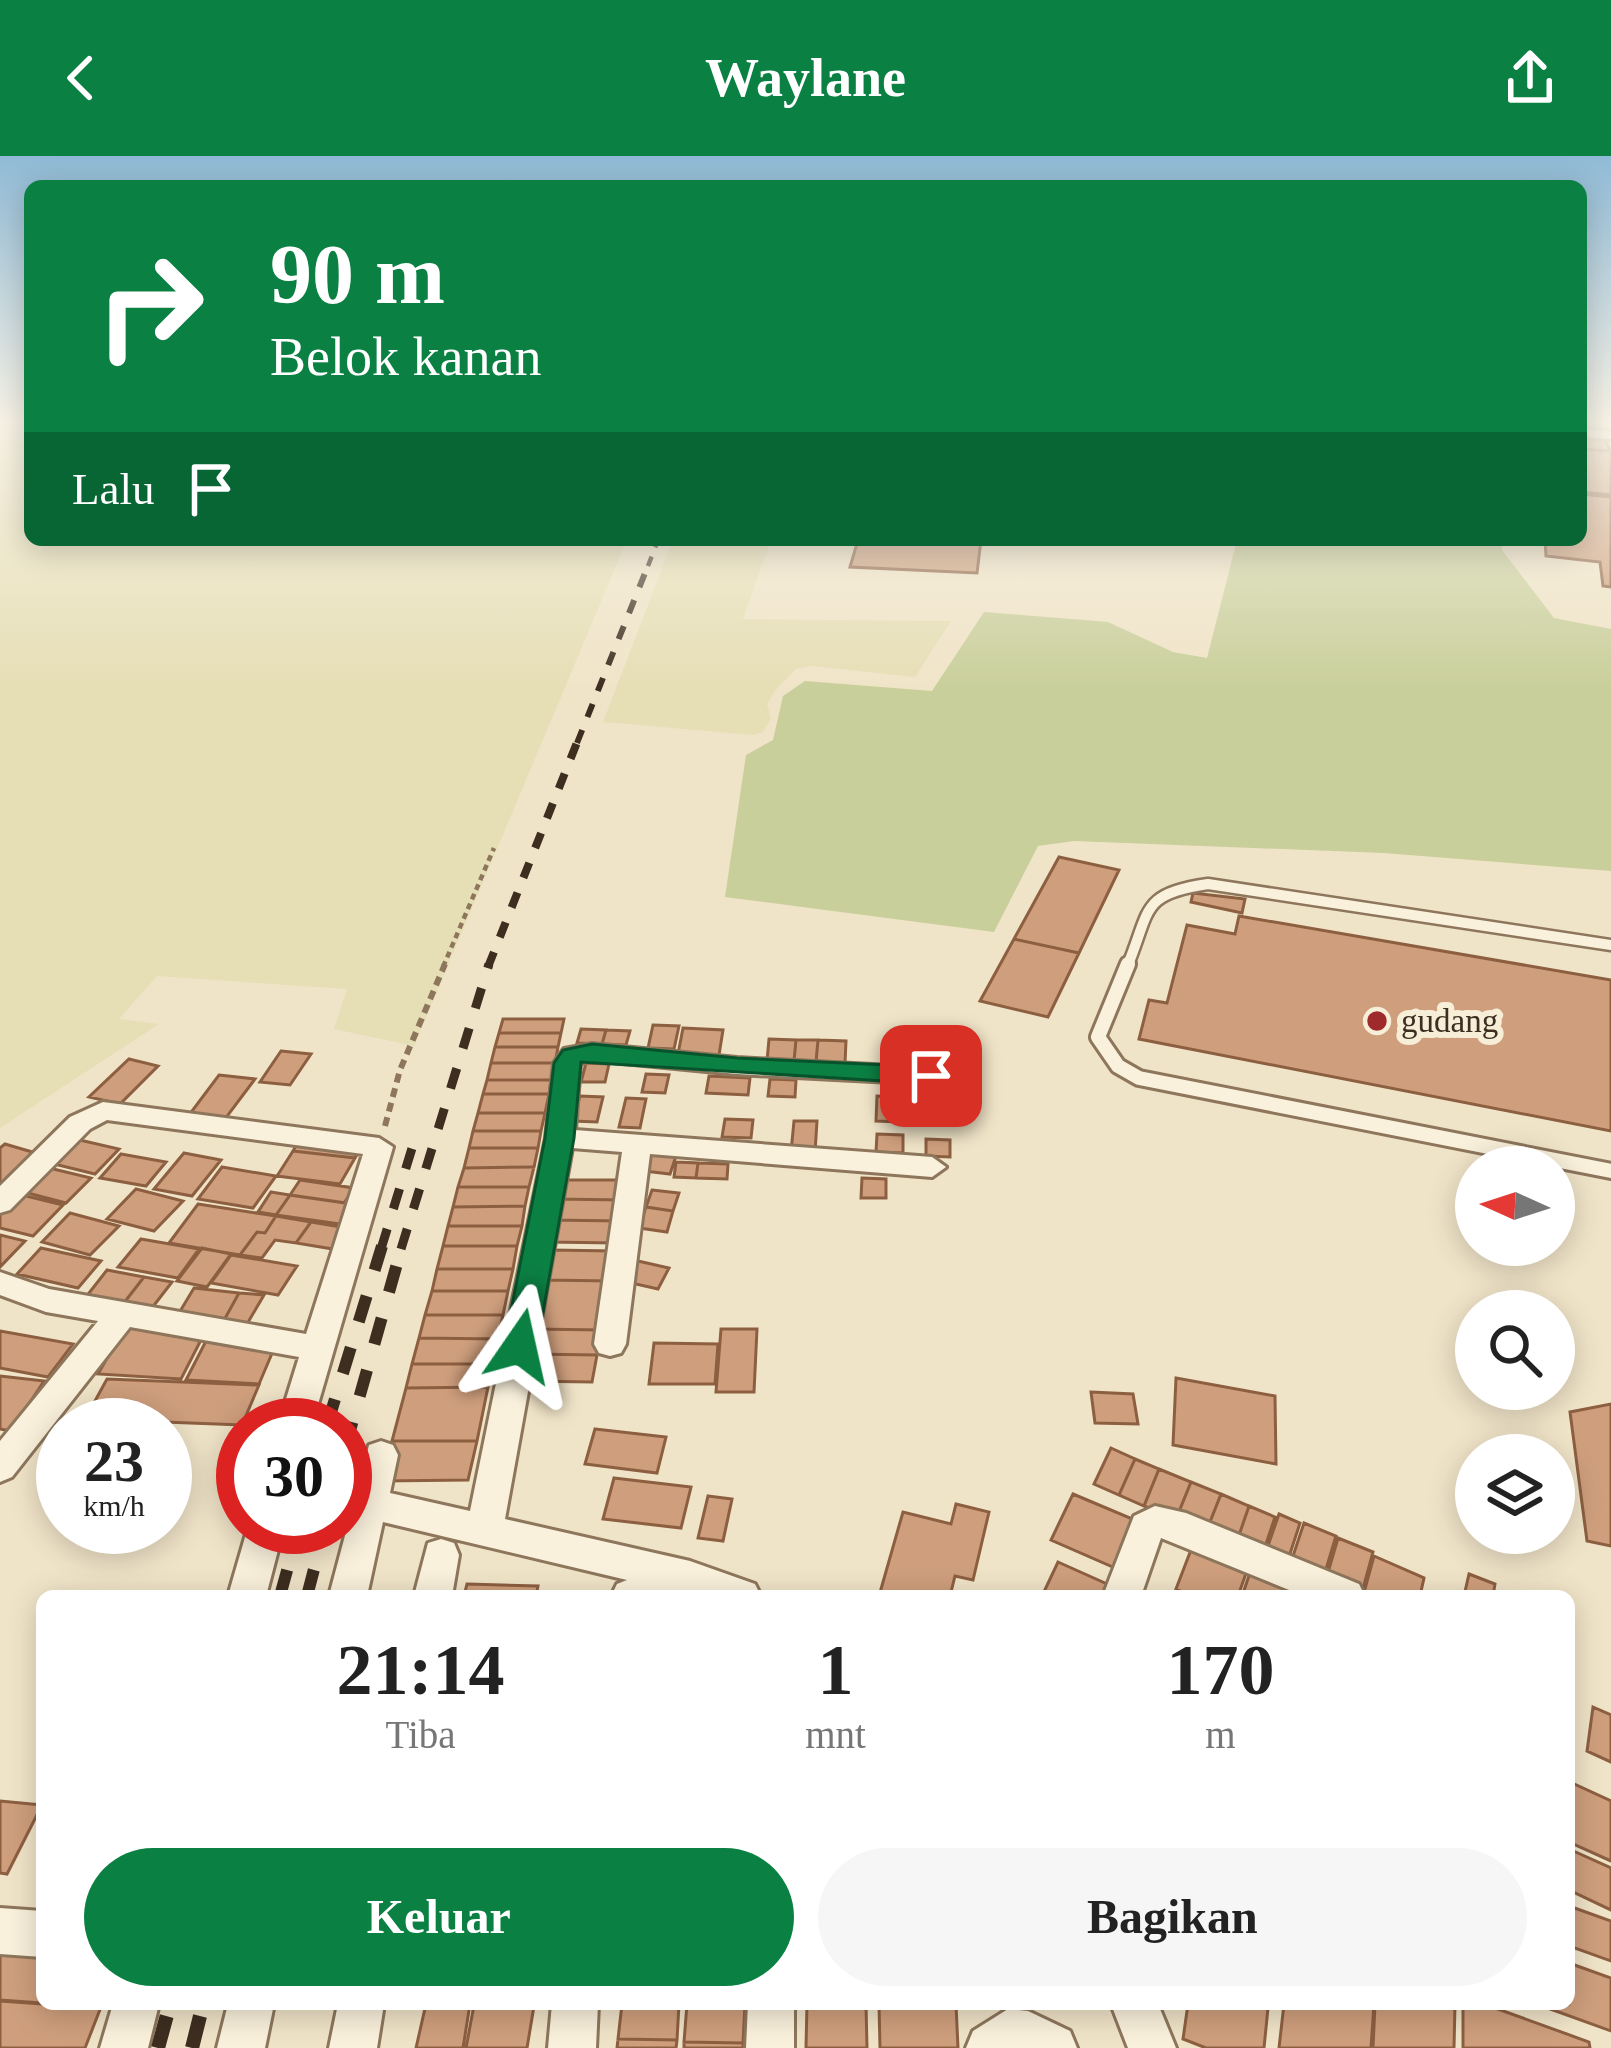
<!DOCTYPE html>
<html lang="id">
<head>
<meta charset="utf-8">
<style>
  body { margin:0; font-family:"Times New Roman",serif; background:#f6f6f6; color:#222; height:100vh; display:flex; flex-direction:column; font-size:45px; white-space:nowrap }
  * { box-sizing:border-box; margin:0 }
  p { font-size:39px; color:#767676 }
  .icon { flex:none; width:66px; height:66px; fill:none; stroke:currentColor; stroke-width:2; stroke-linecap:round; stroke-linejoin:round }
  .map { position:relative; flex:1; overflow:hidden }
  .drawer { position:absolute; left:36px; top:1434px; width:1539px; height:420px; display:flex; flex-direction:column; background:#fff; border-radius:18px; box-shadow:0 6px 30px #0003 }
  .drawer>* { flex:none }
  .guide { position:absolute; left:24px; top:24px; width:1563px; height:366px; border-radius:18px; box-shadow:0 6px 30px #0003; background:#0b8043; color:#fff; overflow:hidden }
  .needle { width:78px; rotate:273deg }
  .controls { position:absolute; left:1455px; top:990px; display:grid; gap:24px }
  .controls a { display:grid; place-items:center; width:120px; height:120px; border-radius:50%; background:#fff; box-shadow:0 6px 30px #0003; font-size:60px }
  .speed { position:absolute; left:36px; top:1242px; display:flex; gap:24px; font-size:60px; font-weight:700; text-align:center }
  .speed>* { display:grid; place-content:center; width:156px; height:156px; border-radius:50%; background:#fff; box-shadow:0 6px 30px #0003; line-height:1 }
  .speed small { font-size:30px; font-weight:400 }
  .speed .limit { border:18px solid #d22; background:#fff; color:#111 }
  .pin { position:absolute; display:grid; place-items:center; width:102px; height:102px; color:#fff; margin:-51px; border-radius:24px; box-shadow:0 6px 18px #0006 }
  .me { position:absolute; width:132px; margin:-66px; rotate:11deg; stroke-linejoin:round; filter:drop-shadow(0 0 9px #0008) }
  .turn { display:flex; align-items:center; gap:42px; height:252px; padding:0 48px; font-size:54px }
  .turn .icon { width:156px; height:156px; stroke-width:2.5 }
  .turn b { display:block; font-size:84px; line-height:102px }
  .then { display:flex; align-items:center; height:114px; padding:0 48px; background:#0003; gap:24px; font-size:45px }
  .eta { display:flex; justify-content:space-evenly; align-items:center; height:204px; text-align:center }
  .eta b { font-size:72px; font-weight:700; line-height:84px }
  .cta { display:flex; gap:24px; margin-top:auto; padding:24px 48px }
  .cta a { flex:1; height:138px; border-radius:72px; background:#0b8043; color:#fff; font-size:48px; font-weight:700; line-height:138px; text-align:center }
  .cta a+a { background:#f6f6f6; color:#222 }
  header { display:flex; justify-content:space-between; align-items:center; height:156px; padding:0 48px; background:#0b8043; color:#fff; font-size:54px; font-weight:700 }
  .map>svg:first-child { display:block }
  .farmland { fill:#e6deb5 }
  .green { fill:#c9cf9b }
  .lines { fill:none; stroke-linecap:round; stroke-linejoin:round }
  .stream { stroke:#6f938a; stroke-width:4.5 }
  .building { fill:#cf9f7d; stroke:#8d5f41; stroke-width:3 }
  .service-far1-casing { stroke:#8d765c; stroke-width:15 }
  .service-casing { stroke:#8d765c; stroke-width:20 }
  .minor-casing { stroke:#8d765c; stroke-width:6 }
  .path-far1 { stroke:#8d765c; stroke-width:4.5; stroke-dasharray:6 4.5; stroke-linecap:butt }
  .path { stroke:#8d765c; stroke-width:6; stroke-dasharray:9 6; stroke-linecap:butt }
  .service-far1 { stroke:#faf1dc; stroke-width:10 }
  .service { stroke:#faf1dc; stroke-width:14 }
  .minor { fill:#faf1dc; fill-rule:evenodd }
  .rail-far5 { stroke:#3d2e20; stroke-width:4.5; stroke-dasharray:10 10; stroke-linecap:butt }
  .rail-far4 { stroke:#3d2e20; stroke-width:6; stroke-dasharray:14 14; stroke-linecap:butt }
  .rail-far3 { stroke:#3d2e20; stroke-width:8; stroke-dasharray:16 16; stroke-linecap:butt }
  .rail-far2 { stroke:#3d2e20; stroke-width:9; stroke-dasharray:21 21; stroke-linecap:butt }
  .rail-far1 { stroke:#3d2e20; stroke-width:12; stroke-dasharray:27 27; stroke-linecap:butt }
  .rail { stroke:#3d2e20; stroke-width:14; stroke-dasharray:33 33; stroke-linecap:butt }
  .route { fill:#0b8043; stroke:#07532c; stroke-width:3 }
  .poi-dot { fill:#9e2a2b; stroke:#f7eed8; stroke-width:4.5 }
  .labels { text-anchor:middle; dominant-baseline:central; stroke-width:12; stroke-linejoin:round; paint-order:stroke }
  .poi-label { font-size:33px; fill:#3d2e20; stroke:#f7eed8; text-anchor:start }
</style>
</head>
<body>
<header><svg class="icon" aria-label="back" viewBox="0 0 24 24"><path d="M15 5l-7 7 7 7"/></svg>Waylane<svg class="icon" aria-label="share" viewBox="0 0 24 24"><path d="M12 15V3M7 8l5-5 5 5M5 13v7h14v-7"/></svg></header>
<div class="map">
<svg width="1611" height="1892" viewBox="0 0 1611 1892">
  <rect width="100%" height="100%" fill="#f0e4c8"/>
  <path class="farmland" d="M0,267H30V384H627L414,890L334,873L347,833L157,820L119,863L159,868L0,972Z
    M673,384H771L743,463L951,465L915,521L812,510L796,513L777,532L767,548L771,562L763,576L754,579L603,566Z"/>
  <path class="green" d="M1237,384H1501L1502,394L1554,462L1611,473V715L1383,697L1074,685L1038,690L994,776L725,741L746,599L773,584L783,540L805,525L932,535L984,456L1108,466L1173,496L1207,502Z"/>
  <g class="lines">
    <path class="stream" d="M1581,337L1611,341"/>
  </g>
  <path class="building" d="M1581,279L1602,280L1611,295L1581,293Z
    M1581,293L1611,295V339L1581,336Z
    M1581,338L1611,341V431L1603,430L1600,406L1546,400L1545,384H1581Z
    M858,384H981L977,417L850,411Z
    M1059,701L1119,714L1079,797L1014,783Z
    M1193,737L1245,743L1242,757L1191,746Z
    M1239,760L1611,824V975L1139,883L1149,844L1167,847L1187,769L1235,778Z
    M1014,783L1079,797L1048,861L980,845Z
    M503,863H564L561,877H499Z
    M653,869L679,870L674,893L648,892Z
    M683,872L723,874L719,899L678,898Z
    M581,873L606,874L602,888L577,887Z
    M606,874L630,875L626,889L602,888Z
    M499,877H561L558,891H495Z
    M769,883L796,884L794,905H767Z
    M796,884H818L816,906L794,905Z
    M818,884L846,885L845,907L816,906Z
    M495,891H558L555,907H491Z
    M281,895L311,898L290,929L260,926Z
    M129,903L158,910L120,948L89,941Z
    M491,907H555L551,924H487Z
    M586,907L609,908L605,926H581Z
    M646,918L669,919L665,937L642,936Z
    M219,919L255,923L225,963L189,959Z
    M709,920L750,922L748,939L706,937Z
    M770,923L796,924L795,941L768,940Z
    M487,924H551L549,938H483Z
    M483,938H549L545,957H478Z
    M580,940L603,941L597,966L573,965Z
    M877,940L900,941V966L876,965Z
    M900,941L923,942V967L900,966Z
    M626,942L646,943L640,972L619,971Z
    M478,957H545L541,975H473Z
    M725,963L753,964L751,982L722,981Z
    M794,965H817L815,997L791,996Z
    M473,975H541L538,992H469Z
    M877,978L903,979V997L876,996Z
    M71,982L119,993L95,1018L46,1006Z
    M300,983L362,990L355,1002L293,995Z
    M926,983L950,984V1001L926,1000Z
    M5,988L39,998L0,1033V992Z
    M469,992H538L534,1011L464,1012Z
    M293,995L355,1002L340,1028L277,1020Z
    M184,997L221,1004L192,1040L154,1033Z
    M651,997L676,1000L670,1018L644,1015Z
    M121,998L166,1006L146,1030L100,1022Z
    M676,1006L698,1007L696,1022L674,1021Z
    M698,1007L728,1008L727,1023L696,1022Z
    M45,1011L91,1022L66,1047L20,1035Z
    M222,1011L276,1020L253,1052L198,1043Z
    M534,1011L529,1031H458L464,1012Z
    M862,1022L886,1023V1042H861Z
    M300,1024L354,1032L344,1047L290,1039Z
    M559,1024H626L623,1044L555,1043Z
    M458,1031H529L525,1050L453,1051Z
    M136,1033L183,1045L154,1075L107,1063Z
    M652,1034L679,1037L673,1055L646,1051Z
    M271,1036L290,1039L276,1059L258,1056Z
    M18,1038L63,1049L33,1080L0,1072V1055Z
    M290,1039L353,1048L340,1068L276,1059Z
    M555,1043L623,1044L620,1065L550,1064Z
    M198,1048L276,1060L265,1077L257,1076L240,1099L169,1087Z
    M525,1050L522,1070H448L453,1051Z
    M646,1051L673,1055L667,1076L639,1072Z
    M70,1057L119,1070L90,1099L42,1086Z
    M276,1060L311,1066L296,1087L275,1084L262,1102L240,1099L257,1076L265,1077Z
    M550,1064L620,1065L616,1087L546,1086Z
    M311,1066L347,1072L333,1093L296,1087Z
    M448,1070H522L517,1090H443Z
    M0,1079L25,1085L0,1111Z
    M141,1083L199,1093L178,1122L118,1111Z
    M443,1090H517L513,1113H437Z
    M41,1092L101,1105L78,1132L17,1118Z
    M202,1092L231,1098L207,1131L177,1125Z
    M551,1094L615,1095L610,1125L545,1124Z
    M231,1099L297,1110L278,1139L211,1127Z
    M638,1105L669,1112L658,1133L627,1126Z
    M437,1113H513L508,1135H432Z
    M107,1114L144,1121L120,1152L82,1146Z
    M144,1121L172,1126L148,1157L120,1152Z
    M545,1124L610,1125L601,1174L534,1173Z
    M194,1132L239,1137L223,1166L176,1162Z
    M432,1135H508L503,1159H425Z
    M239,1137L264,1139L247,1168L223,1166Z
    M425,1159H503L498,1183L419,1182Z
    M126,1169L195,1173L190,1182H202L181,1223L98,1218Z
    M534,1173L601,1174L597,1199L529,1198Z
    M721,1173H757L754,1236H716Z
    M0,1175L73,1188L48,1221L0,1212Z
    M419,1182L498,1183L493,1208H412Z
    M206,1185L276,1188L259,1228L186,1224Z
    M654,1187L718,1188L715,1228H649Z
    M529,1198L597,1199L592,1226L522,1225Z
    M412,1208H493L488,1231L406,1232Z
    M0,1220L44,1225L11,1275L0,1273Z
    M1176,1222L1275,1240L1276,1308L1173,1289Z
    M107,1223L259,1229L242,1269L85,1263Z
    M488,1231L477,1285H392L406,1232Z
    M1091,1236L1133,1238L1138,1268L1095,1267Z
    M1611,1248V1390L1587,1385L1570,1256Z
    M595,1273L666,1281L657,1317L585,1308Z
    M392,1285H477L468,1324L382,1325Z
    M1111,1292L1135,1303L1119,1339L1094,1328Z
    M1135,1303L1159,1313L1144,1350L1119,1339Z
    M1159,1313L1191,1326L1176,1363L1144,1350Z
    M614,1322L691,1331L681,1372L603,1363Z
    M1191,1326L1221,1338L1206,1376L1176,1363Z
    M1073,1338L1142,1367L1122,1415L1051,1384Z
    M1221,1338L1249,1350L1236,1388L1206,1376Z
    M708,1340L732,1343L723,1385L698,1382Z
    M956,1348L989,1356L973,1424L955,1420L950,1440H879L903,1356L951,1368Z
    M1249,1350L1275,1361L1262,1400L1236,1388Z
    M1279,1358L1300,1367L1285,1413L1263,1404Z
    M1304,1367L1336,1380L1323,1423L1290,1409Z
    M1338,1382L1373,1396L1361,1440L1325,1427Z
    M1194,1386L1249,1409L1238,1440H1191L1176,1433Z
    M1374,1400L1424,1422L1420,1440H1363Z
    M1058,1406L1116,1432L1113,1440H1042Z
    M1252,1411L1295,1430L1292,1440H1242Z
    M1469,1418L1495,1428L1493,1440H1464Z
    M467,1428L538,1430L536,1440H464Z
    M1593,1551L1611,1559V1606L1587,1595Z
    M1570,1626L1611,1645V1705L1569,1686Z
    M0,1645L42,1649L7,1718L0,1717Z
    M1569,1693L1611,1712V1754L1569,1734Z
    M1569,1750L1611,1765V1805L1569,1790Z
    M0,1777L42,1780V1847L0,1844Z
    M1569,1807L1611,1822V1875L1542,1850L1569,1848Z
    M0,1845L42,1848L101,1851L85,1892H0Z
    M426,1848H470L463,1892H416Z
    M622,1848H679L677,1884L618,1883Z
    M687,1848H745L743,1887L684,1886Z
    M807,1848H866L867,1892H806Z
    M879,1848H956L958,1892H880Z
    M1188,1848H1257L1268,1852L1264,1892H1206L1183,1883Z
    M1284,1848H1374L1371,1892H1279Z
    M1375,1848H1455L1454,1892H1373Z
    M1463,1848H1484L1589,1886L1590,1892H1463Z
    M474,1849L534,1850L527,1892H466Z
    M618,1883L677,1884L676,1892H617Z
    M684,1886L743,1887V1892H684Z"/>
  <g class="lines">
    <g class="service-far1-casing">
      <path id="service-far1" d="M1127,811C1151,753 1140,738 1208,728L1611,789"/>
    </g>
    <g class="service-casing">
      <path id="service" d="M1128,808L1098,881L1118,910L1139,922L1611,1015"/>
    </g>
    <g class="minor-casing">
      <path id="minor" d="M1581,273L1611,275V283L1581,281Z
        M592,888L737,902L931,912L944,920L931,928L737,918L592,904L580,908L575,974L932,1001L946,1011L932,1021L650,998L626,1188L621,1197L610,1200L599,1197L594,1188L622,996L572,992L505,1363L690,1405L755,1428L761,1440H694L669,1434L672,1440H611L617,1428L627,1424L383,1366L367,1440H329L369,1289L381,1285L393,1289L398,1299L390,1337L470,1355L546,982L554,907L564,893Z
        M103,946L379,982L393,991L312,1269H278L299,1201L130,1171L12,1321L0,1326V1285L98,1165L46,1156L0,1139V1116L49,1133L306,1178L363,998L107,964L90,973L10,1054L0,1057V1030L70,961Z
        M1155,1350L1186,1357L1359,1428L1365,1440H1304L1161,1382L1141,1440H1103L1134,1360Z
        M248,1371H284L266,1440H228Z
        M441,1383L454,1387L459,1399L452,1440H414L428,1387Z
        M0,1752L42,1755V1801L0,1798Z
        M113,1848H159L148,1892H100Z
        M228,1848H274L265,1892H217Z
        M338,1848H384L377,1892H329Z
        M552,1848H598L596,1892H548Z
        M748,1848H794V1892H746Z
        M1111,1848H1158L1176,1892H1128Z
        M1008,1853L1028,1855L1070,1875L1077,1892H966L973,1875Z"/>
    </g>
    <path class="path-far1" d="M443,811L494,692"/>
    <path class="path" d="M385,970L400,914L445,808"/>
    <use href="#service-far1" class="service-far1"/>
    <use href="#service" class="service"/>
    <use href="#minor" class="minor"/>
    <path class="rail-far5" d="M648,410L658,384"/>
    <path class="rail-far4" d="M577,587L649,407"/>
    <path class="rail-far3" d="M488,811L578,584"/>
    <path class="rail-far2" d="M381,1093L417,976
      M401,1093L489,808"/>
    <path class="rail-far1" d="M327,1269L382,1090
      M345,1292L402,1090
      M280,1440L299,1371
      M307,1440L325,1371"/>
    <path class="rail" d="M158,1892L170,1848
      M192,1892L203,1848"/>
  </g>
  <linearGradient id="sky" x2="0" y2="1"><stop stop-color="#8fbad6"/><stop offset="0.5" stop-color="#f8f3e6"/><stop offset="1" stop-color="#f8f3e6" stop-opacity="0"/></linearGradient>
  <rect width="1611" height="532" fill="url(#sky)"/>
  <path class="route" d="M592,888L737,902L931,911L944,920L931,928L581,906L574,982L537,1190L532,1199L520,1202L509,1199L504,1190L545,982L554,907L563,894Z"/>
  <circle class="poi-dot" cx="1377" cy="865" r="12"/>
  <g class="labels">
    <g class="poi-label">
      <text x="1401" y="865">gudang</text>
    </g>
  </g>
</svg>
<div class="controls">
<a><svg class="needle" viewBox="-14 -14 28 28"><path d="M0-13l5 13h-10z" fill="#e53935"/><path d="M0 13l5-13h-10z" fill="#767676"/></svg></a>
<a><svg class="icon" aria-label="search" viewBox="0 0 24 24"><circle cx="10" cy="10" r="6"/><path d="M15 15l6 6"/></svg></a>
<a><svg class="icon" aria-label="layers" viewBox="0 0 24 24"><path d="M12 4l9 5-9 5-9-5zM3 14l9 5 9-5"/></svg></a>
</div>
<div class="speed"><div>23<small>km/h</small></div><div class="limit">30</div></div>
<div class="pin" style="left:931px;top:920px;background:#d93025"><svg class="icon" aria-label="arrive" viewBox="0 0 24 24"><path d="M6 21V4h12l-3 4 3 4H6"/></svg></div>
<svg class="me" style="left:520px;top:1190px" viewBox="-20 -20 40 40"><path d="M0-17L14 15 0 8-14 15z" fill="#0b8043" stroke="#fff" stroke-width="4"/></svg>
<div class="guide">
<div class="turn"><svg class="icon" aria-label="right" viewBox="0 0 24 24"><path d="M7 20v-9h11M14 6l5 5-5 5"/></svg><div><b>90 m</b>Belok kanan</div></div>
<div class="then">Lalu<svg class="icon" aria-label="arrive" viewBox="0 0 24 24"><path d="M6 21V4h12l-3 4 3 4H6"/></svg></div>
</div>
<section class="drawer">
<div class="eta">
<div><b>21:14</b><p>Tiba</p></div>
<div><b>1</b><p>mnt</p></div>
<div><b>170</b><p>m</p></div>
</div>
<div class="cta"><a>Keluar</a><a>Bagikan</a></div>
</section>
</div>
</body>
</html>
